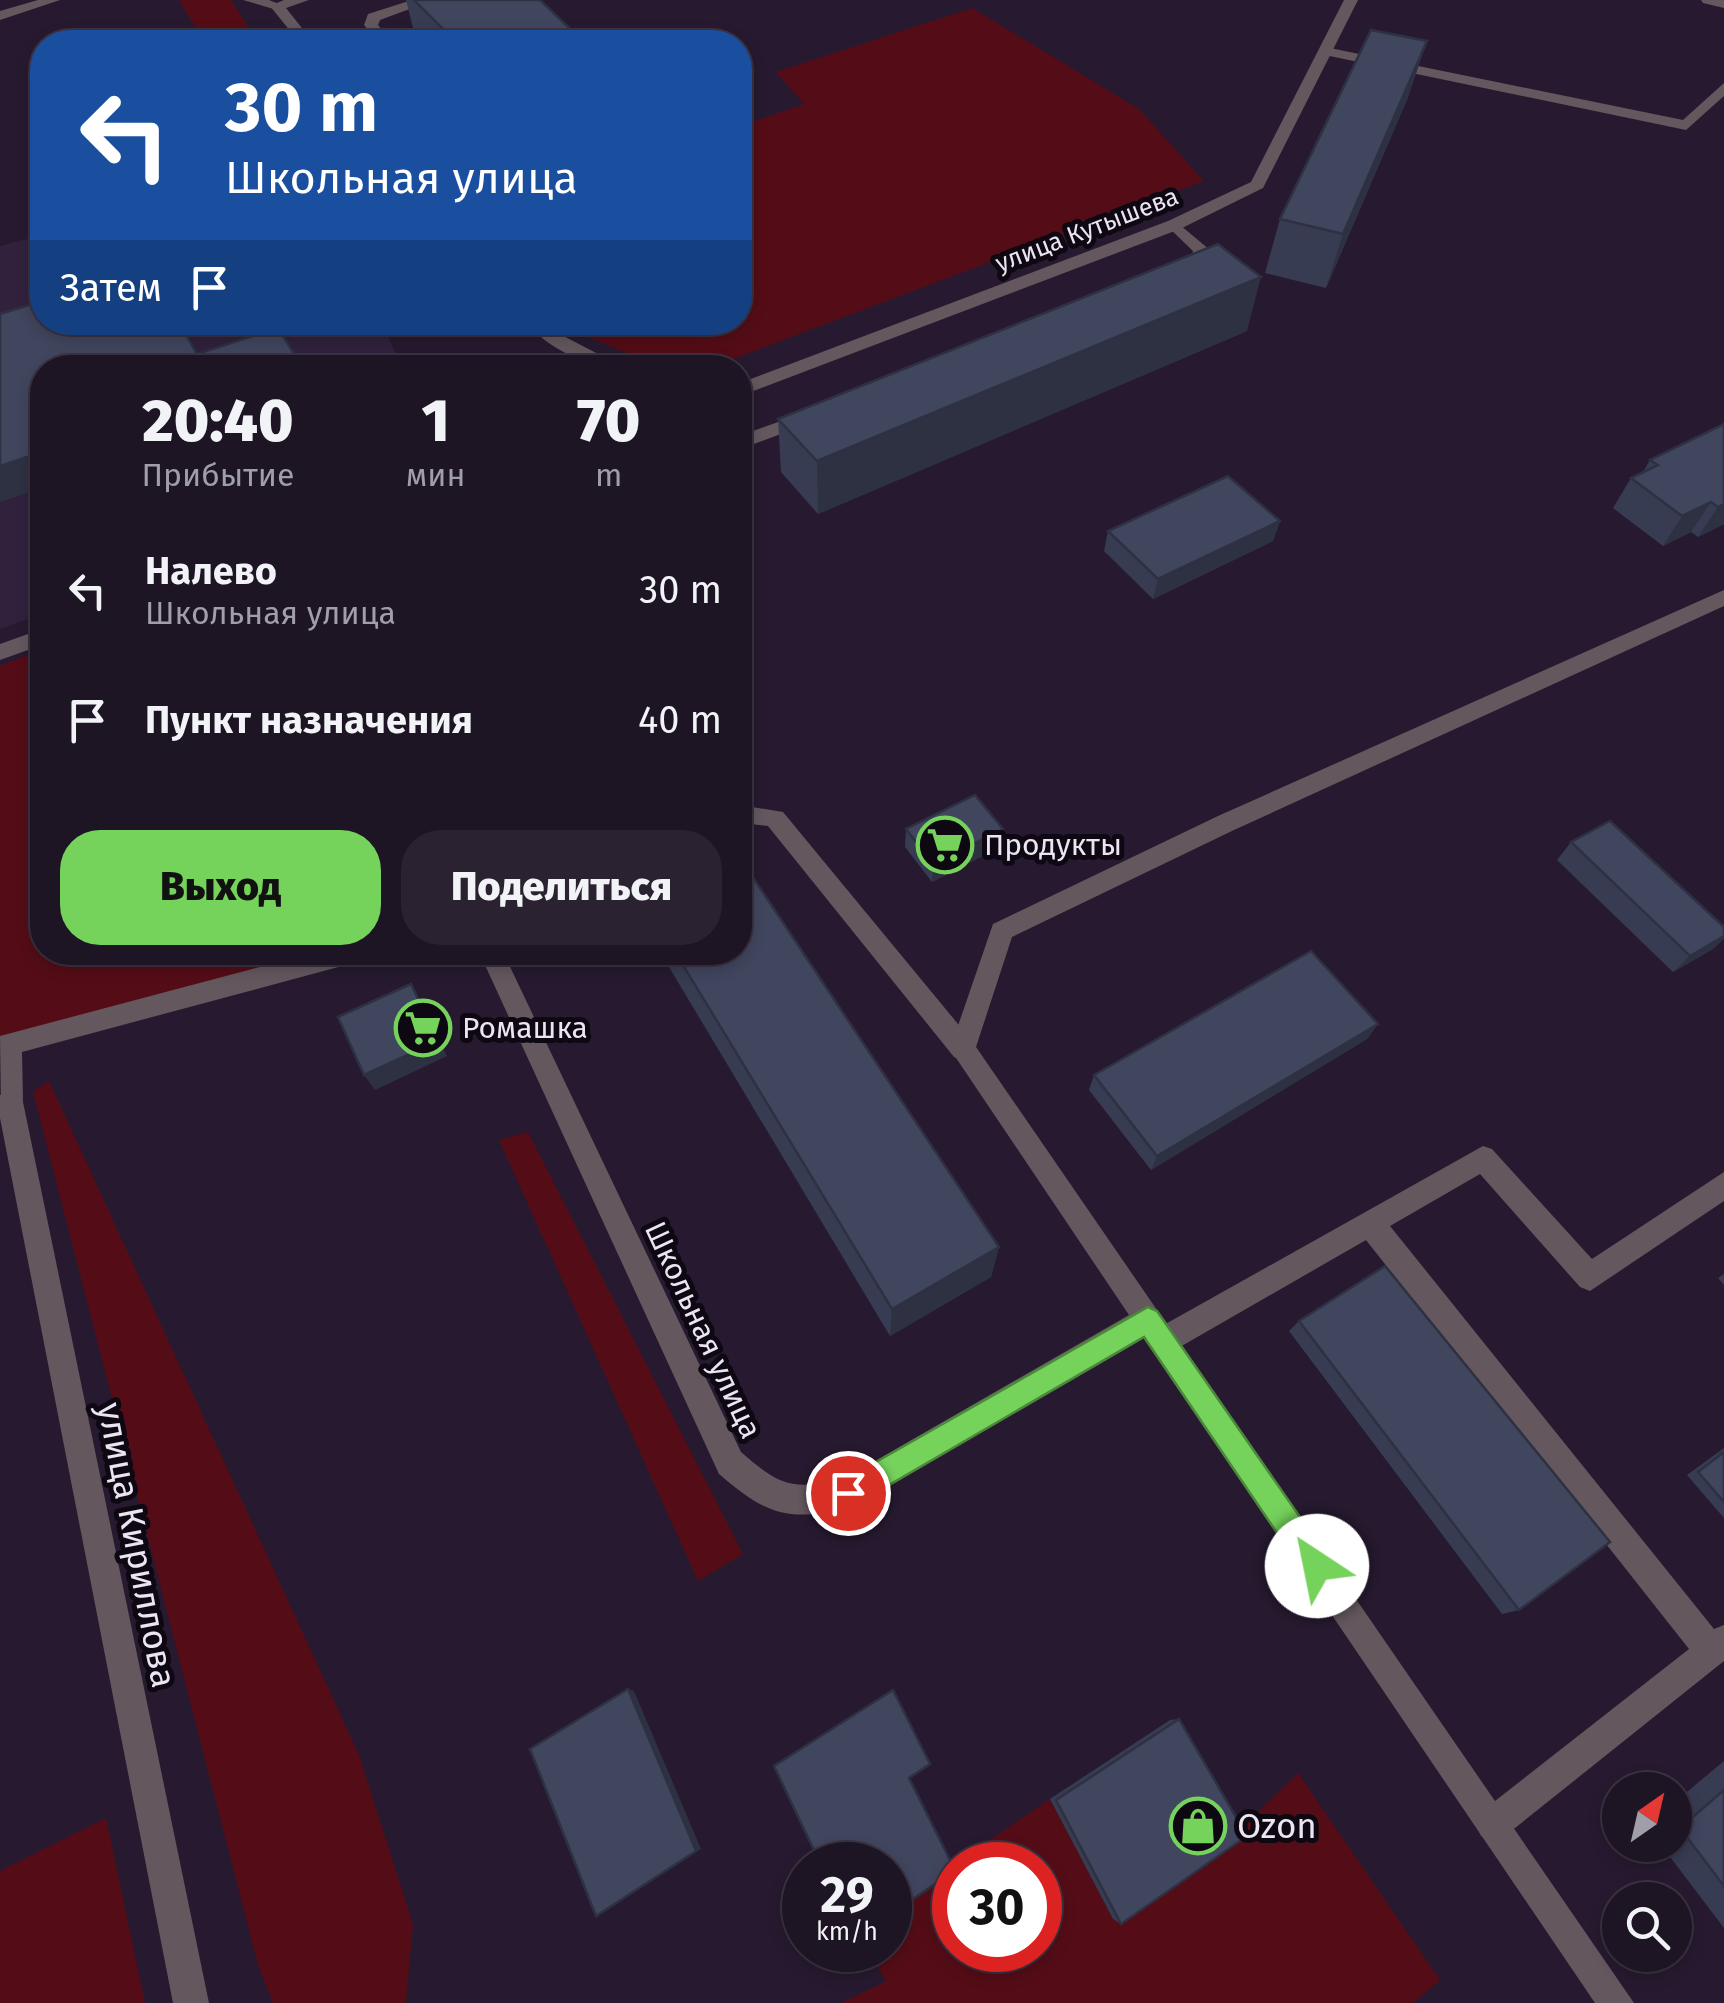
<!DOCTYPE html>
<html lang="ru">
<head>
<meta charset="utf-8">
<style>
  body { margin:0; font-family:"Fira Sans",sans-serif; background:#2a2131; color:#f1f3f6; height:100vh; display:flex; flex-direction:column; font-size:38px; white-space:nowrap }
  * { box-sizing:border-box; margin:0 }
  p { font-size:32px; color:#a09ea6 }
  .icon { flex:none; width:55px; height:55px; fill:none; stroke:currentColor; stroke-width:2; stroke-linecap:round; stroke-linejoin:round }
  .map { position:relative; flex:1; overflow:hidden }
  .panel { position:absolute; left:30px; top:355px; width:722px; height:610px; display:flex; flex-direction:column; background:#1d1424; border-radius:40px; box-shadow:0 5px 15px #0003,0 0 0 2px #3b3341 }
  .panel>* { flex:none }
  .banner { position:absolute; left:30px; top:30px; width:722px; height:305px; border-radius:40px; box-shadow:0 5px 15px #0003,0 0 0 2px #3b3341; background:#1a4fa0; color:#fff; overflow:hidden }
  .needle { width:65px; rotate:34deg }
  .controls { position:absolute; left:1602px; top:1772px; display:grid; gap:20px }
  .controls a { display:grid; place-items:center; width:90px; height:90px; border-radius:50%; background:#1d1424; box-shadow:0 5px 15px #0003,0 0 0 2px #3b3341; font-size:50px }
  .speed { position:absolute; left:782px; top:1842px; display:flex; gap:20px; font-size:50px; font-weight:700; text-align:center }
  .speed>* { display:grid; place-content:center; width:130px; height:130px; border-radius:50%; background:#1d1424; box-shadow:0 5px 15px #0003,0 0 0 2px #3b3341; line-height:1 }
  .speed small { font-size:25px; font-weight:400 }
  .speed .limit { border:15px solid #d22; background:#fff; color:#111 }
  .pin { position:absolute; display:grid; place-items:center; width:85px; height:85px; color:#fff; margin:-42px; border:5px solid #fff; border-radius:50%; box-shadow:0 2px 10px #0007 }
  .me { position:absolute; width:110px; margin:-55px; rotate:326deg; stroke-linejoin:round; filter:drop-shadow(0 0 8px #0008) }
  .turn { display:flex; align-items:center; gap:35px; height:210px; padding:0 30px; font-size:45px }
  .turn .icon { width:130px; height:130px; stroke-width:2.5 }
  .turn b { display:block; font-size:70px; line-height:85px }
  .then { display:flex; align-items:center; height:95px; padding:0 30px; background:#0003; gap:20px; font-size:38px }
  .eta { display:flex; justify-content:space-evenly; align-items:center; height:170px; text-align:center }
  .eta b { font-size:60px; font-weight:800; line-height:70px }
  .cta { display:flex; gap:20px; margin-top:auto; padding:20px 30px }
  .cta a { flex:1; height:115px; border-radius:40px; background:#75d25b; color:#111; font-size:40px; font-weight:800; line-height:115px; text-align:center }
  .cta a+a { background:#2a2131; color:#f1f3f6 }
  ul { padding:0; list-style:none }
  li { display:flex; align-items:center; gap:30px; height:130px; padding:0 30px }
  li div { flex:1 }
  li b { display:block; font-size:38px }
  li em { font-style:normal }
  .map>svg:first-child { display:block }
  .built { fill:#31213d }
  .green { fill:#540d17; fill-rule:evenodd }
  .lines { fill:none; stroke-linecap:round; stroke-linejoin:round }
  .lane { fill:#64585e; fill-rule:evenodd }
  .street { fill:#64585e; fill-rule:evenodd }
  .wall { fill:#383c52 }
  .shaded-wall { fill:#2e3142 }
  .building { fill:#41465f; stroke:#2e3142; stroke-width:2.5 }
  .route { fill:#75d25b; stroke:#4c883b; stroke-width:2.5 }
  .labels { text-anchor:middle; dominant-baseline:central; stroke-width:10; stroke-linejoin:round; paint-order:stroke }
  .far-street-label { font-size:25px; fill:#ece4f2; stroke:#0d0811 }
  .poi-label { font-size:30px; fill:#ece4f2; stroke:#0d0811; text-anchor:start }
  .street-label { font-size:30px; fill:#ece4f2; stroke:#0d0811 }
  .near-street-label { font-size:35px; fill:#ece4f2; stroke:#0d0811 }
  .near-poi-label { font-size:35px; fill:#ece4f2; stroke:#0d0811; text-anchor:start }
</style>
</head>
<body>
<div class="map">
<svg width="1724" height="2003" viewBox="0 0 1724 2003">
  <rect width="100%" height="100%" fill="#271a30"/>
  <path class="built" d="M42,235V322L382,323L402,367L42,368V614L0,629V246Z"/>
  <path class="green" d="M179,0H231L258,42H204Z
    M972,8L1139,109L1204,181L712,367H662L590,338L577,323L740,322V126L804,104L776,72Z
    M42,649V952L312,953L0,1040V666Z
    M49,1081L359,1755L413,1924L406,2003H273L258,1965L33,1092Z
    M528,1132L743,1554L698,1581L499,1140Z
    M1298,1773L1440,1980L1413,2003H841L886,1981L867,1950H890V1908L1050,1799L1113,1919L1236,1834ZM955,1865H1040V1950H955Z
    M106,1818L145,2003H0V1871Z"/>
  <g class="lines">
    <path class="lane" d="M38,0H60L0,20V11Z
      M243,0H269L284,6L277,10Z
      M412,0H434L380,20L378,25L392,42H378L364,25L368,14Z
      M1325,47L1683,120L1724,83V96L1686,130L1320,54L1318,51Z
      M1174,220L1210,250L1204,268L1183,280L1174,275L1190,262L1193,251L1166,225Z
      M809,411L818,417L816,421L751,445L740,441V426L753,431Z
      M42,629V645L0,660V644Z
      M740,805L783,812L972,1041L976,1049L972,1057L963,1060L954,1057L768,826L740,823Z
      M316,952H369L366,959L357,962L22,1052L23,1102L19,1110L10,1114L1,1110L0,1036Z
      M1483,1146L1492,1149L1592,1259L1724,1172V1201L1590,1291L1580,1287L1480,1174L1390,1226L1714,1629L1724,1625V1661L1505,1836L1493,1841L1481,1836L1476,1824L1481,1812L1689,1649L1366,1240L1173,1351L1163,1355L1153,1351L1149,1341L1153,1331Z"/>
    <path class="street" d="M284,0H309L286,8L313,42H299L270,6Z
      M1344,0H1358L1263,188L1180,229L740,396V383L1168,221L1251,182Z
      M1701,0H1724V8L1703,3Z
      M527,322H545L550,329L625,368C591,368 547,350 527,322Z
      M1724,590V606L1234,830L1012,937L976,1047L1634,2003H1595L1144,1338L849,1508C787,1522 767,1515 719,1474L479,952H503L741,1452C781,1487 792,1490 844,1479L1129,1315L950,1049L993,924L1218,816Z
      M10,1090L19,1094L23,1102L209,2003H173L0,1118V1095Z"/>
  </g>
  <path class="wall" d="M406,0H540L584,42H427L413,28Z
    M1409,95L1326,288L1265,273L1280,219Z
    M1247,331L818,514L781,472L778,419Z
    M1724,424V524L1698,537L1691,532L1663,546L1613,508L1631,478L1643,472L1650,460Z
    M1280,521L1273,541L1153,599L1104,551L1108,531Z
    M906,829H1003L1000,847L932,882L905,847Z
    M1571,842L1724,927V938L1713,949L1673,972L1557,860Z
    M660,952H740L999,1247L991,1277L890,1336Z
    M1378,1024L1367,1039L1151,1170L1089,1090L1094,1075Z
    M1724,1274V1285L1718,1278Z
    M1299,1321L1519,1610L1502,1614L1289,1331Z
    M1724,1448V1518L1687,1475Z
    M1179,1719L1121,1924L1113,1919L1050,1799L1170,1720Z
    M1724,1761V1928L1661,1845H1675V1802Z"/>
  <path class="shaded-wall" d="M1427,41L1409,95L1326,288L1343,234Z
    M1261,277L1247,331L818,514L817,461Z
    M42,452V488L0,502V466Z
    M1711,502L1691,532L1663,546L1682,516Z
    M1724,504V524L1698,537L1718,507Z
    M1280,521L1273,541L1153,599L1158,579Z
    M1003,829L1000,847L932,882L933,864Z
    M1724,936V938L1713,949L1673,972L1690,956Z
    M411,984L447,1056L375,1090L364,1075Z
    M1378,1024L1367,1039L1151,1170L1157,1156Z
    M999,1247L991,1277L890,1336L892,1309Z
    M628,1689L634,1691L701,1849L603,1912Z"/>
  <path class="building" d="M414,0H540L584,42H456Z
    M1371,30L1427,41L1343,234L1280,219Z
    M1218,244L1261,277L817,461L778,419Z
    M42,301V322H179L197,354L278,328L302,366L298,368H42V452L0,466V314Z
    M1724,424V504L1718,507L1711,502L1682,516L1631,478L1658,465L1650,460Z
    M1228,476L1280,521L1158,579L1108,531Z
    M975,795L1003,829L933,864L906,829Z
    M1610,821L1724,927V936L1690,956L1571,842Z
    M740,858L999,1247L892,1309L675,952H740Z
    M1311,951L1378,1024L1157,1156L1094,1075Z
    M411,984L438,1041L364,1075L338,1017Z
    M1385,1266L1610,1542L1519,1610L1299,1321Z
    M1724,1452V1502L1698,1472Z
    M628,1689L696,1851L596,1916L530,1749Z
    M893,1690L930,1764L909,1778L955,1870L890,1915V1865H821L774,1766Z
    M1179,1719L1247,1836L1121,1924L1056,1800Z
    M1724,1790V1886L1680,1828Z"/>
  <path class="route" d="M1148,1307L1157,1311L1327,1556L1331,1566L1327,1577L1317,1581L1307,1577L1144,1337L858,1503L848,1507L839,1503L835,1493L839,1483Z"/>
  <defs>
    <g id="supermarket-ring" transform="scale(2.875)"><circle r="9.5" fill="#0d0811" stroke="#75d25b" stroke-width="1.5"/><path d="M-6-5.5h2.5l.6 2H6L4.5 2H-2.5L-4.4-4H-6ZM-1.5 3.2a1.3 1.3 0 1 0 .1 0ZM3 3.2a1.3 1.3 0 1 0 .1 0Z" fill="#75d25b"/></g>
    <g id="shop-ring" transform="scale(2.875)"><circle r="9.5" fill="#0d0811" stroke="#75d25b" stroke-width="1.5"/><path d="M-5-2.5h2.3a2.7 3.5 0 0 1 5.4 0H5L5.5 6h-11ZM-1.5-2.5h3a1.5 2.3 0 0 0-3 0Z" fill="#75d25b"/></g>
  </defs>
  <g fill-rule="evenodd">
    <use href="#supermarket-ring" x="945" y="845"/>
    <use href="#supermarket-ring" x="423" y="1028"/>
    <use href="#shop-ring" x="1198" y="1826"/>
  </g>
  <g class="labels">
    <g class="far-street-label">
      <text transform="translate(1087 230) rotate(-21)">улица Кутышева</text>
    </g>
    <g class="poi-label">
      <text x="984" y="845">Продукты</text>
      <text x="462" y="1028">Ромашка</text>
    </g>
    <g class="street-label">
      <text transform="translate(703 1330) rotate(65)">Школьная улица</text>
    </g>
    <g class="near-street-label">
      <text transform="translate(137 1545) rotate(79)">улица Кириллова</text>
    </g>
    <g class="near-poi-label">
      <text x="1237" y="1826">Ozon</text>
    </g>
  </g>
</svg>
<div class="controls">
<a><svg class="needle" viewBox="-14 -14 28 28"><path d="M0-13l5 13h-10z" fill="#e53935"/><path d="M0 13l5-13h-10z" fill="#a09ea6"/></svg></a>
<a><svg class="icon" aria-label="search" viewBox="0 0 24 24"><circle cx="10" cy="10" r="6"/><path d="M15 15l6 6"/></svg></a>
</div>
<div class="speed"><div>29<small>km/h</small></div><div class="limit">30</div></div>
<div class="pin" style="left:848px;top:1493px;background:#d93025"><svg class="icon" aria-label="arrive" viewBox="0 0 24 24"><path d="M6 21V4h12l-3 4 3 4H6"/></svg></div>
<svg class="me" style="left:1317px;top:1566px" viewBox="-20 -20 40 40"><circle r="19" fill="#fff"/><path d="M0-13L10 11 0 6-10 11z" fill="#75d25b"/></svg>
<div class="banner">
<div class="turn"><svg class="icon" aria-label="left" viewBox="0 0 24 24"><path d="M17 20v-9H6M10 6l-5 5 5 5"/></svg><div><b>30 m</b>Школьная улица</div></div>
<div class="then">Затем<svg class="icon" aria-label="arrive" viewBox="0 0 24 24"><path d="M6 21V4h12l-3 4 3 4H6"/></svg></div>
</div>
<section class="panel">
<div class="eta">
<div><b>20:40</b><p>Прибытие</p></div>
<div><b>1</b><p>мин</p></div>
<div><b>70</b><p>m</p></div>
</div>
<ul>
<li><svg class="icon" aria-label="left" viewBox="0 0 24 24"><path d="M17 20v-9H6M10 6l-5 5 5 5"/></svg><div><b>Налево</b><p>Школьная улица</p></div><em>30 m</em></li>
<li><svg class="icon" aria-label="arrive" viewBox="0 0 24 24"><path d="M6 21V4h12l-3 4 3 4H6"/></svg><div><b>Пункт назначения</b></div><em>40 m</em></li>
</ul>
<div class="cta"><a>Выход</a><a>Поделиться</a></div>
</section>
</div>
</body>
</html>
